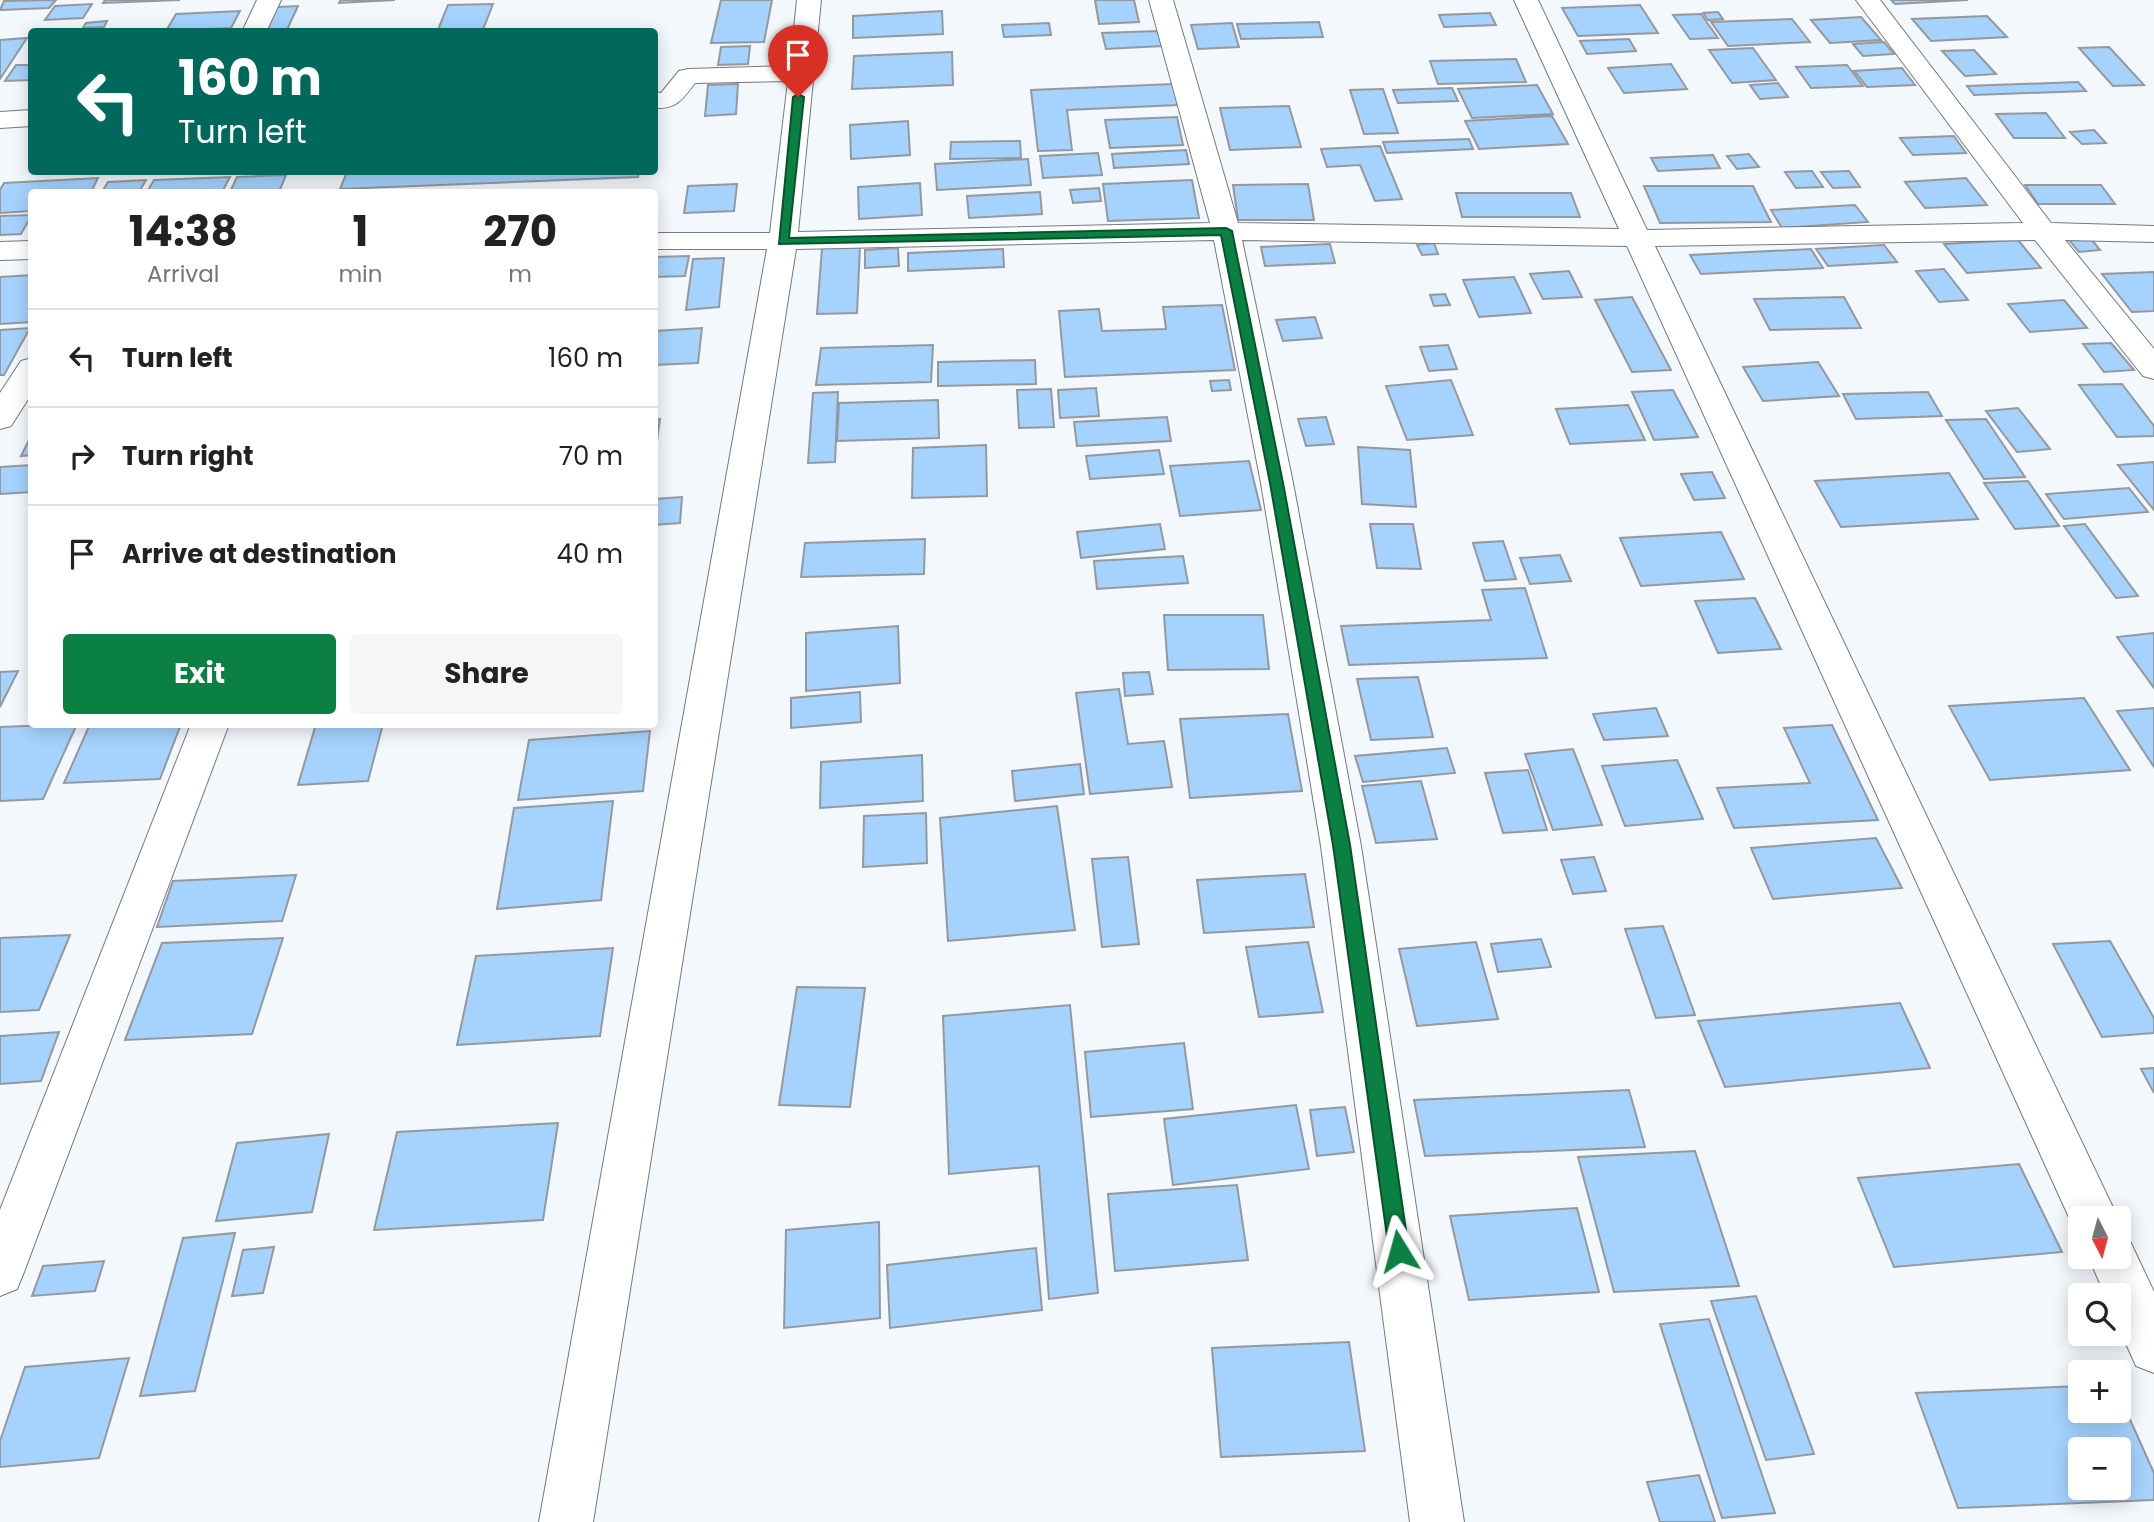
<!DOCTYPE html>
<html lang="en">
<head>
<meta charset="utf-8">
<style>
  body { margin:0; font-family:Poppins,sans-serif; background:#f6f6f6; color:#222; height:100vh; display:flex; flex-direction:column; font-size:26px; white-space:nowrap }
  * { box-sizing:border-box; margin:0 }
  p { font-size:23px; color:#767676 }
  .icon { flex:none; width:38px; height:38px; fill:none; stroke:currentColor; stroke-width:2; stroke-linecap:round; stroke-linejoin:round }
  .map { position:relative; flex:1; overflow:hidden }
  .drawer { position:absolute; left:28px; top:189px; width:630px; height:539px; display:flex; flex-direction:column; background:#fff; border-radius:7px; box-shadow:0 4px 18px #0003 }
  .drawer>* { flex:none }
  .banner { position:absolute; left:28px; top:28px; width:630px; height:147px; border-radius:7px; box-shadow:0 4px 18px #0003; background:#00695c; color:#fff; overflow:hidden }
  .needle { width:46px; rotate:174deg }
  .controls { position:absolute; left:2068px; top:1206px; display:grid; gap:14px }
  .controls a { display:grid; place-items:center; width:63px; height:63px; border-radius:7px; background:#fff; box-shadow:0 4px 18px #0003; font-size:35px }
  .pin { position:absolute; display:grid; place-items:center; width:60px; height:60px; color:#fff; margin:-72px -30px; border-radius:50% 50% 50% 0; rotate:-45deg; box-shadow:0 0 7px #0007 }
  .pin .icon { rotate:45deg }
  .me { position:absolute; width:77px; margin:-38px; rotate:352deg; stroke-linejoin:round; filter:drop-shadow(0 0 5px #0008) }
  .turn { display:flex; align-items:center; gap:24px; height:147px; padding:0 35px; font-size:32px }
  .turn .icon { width:91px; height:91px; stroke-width:2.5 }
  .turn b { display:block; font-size:49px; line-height:60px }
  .eta { display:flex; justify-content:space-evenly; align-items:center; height:119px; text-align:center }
  .eta b { font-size:42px; font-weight:700; line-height:49px }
  .cta { display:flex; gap:14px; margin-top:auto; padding:14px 35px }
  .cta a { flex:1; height:80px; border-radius:7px; background:#0b8043; color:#fff; font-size:28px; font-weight:700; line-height:80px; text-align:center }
  .cta a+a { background:#f6f6f6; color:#222 }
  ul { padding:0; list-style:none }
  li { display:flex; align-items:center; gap:21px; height:98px; padding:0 35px; border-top:2px solid #e0e0e0 }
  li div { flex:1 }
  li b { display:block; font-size:26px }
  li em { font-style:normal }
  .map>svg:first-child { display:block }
  .building { fill:#a5d3fe; stroke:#95999e; stroke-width:2; fill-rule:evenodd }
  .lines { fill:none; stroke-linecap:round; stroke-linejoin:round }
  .minor-casing { stroke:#75797d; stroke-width:2 }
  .minor { fill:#fff; fill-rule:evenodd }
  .route { fill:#0b8043; stroke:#07532c; stroke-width:2 }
</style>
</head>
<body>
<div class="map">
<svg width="2154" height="1522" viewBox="0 0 2154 1522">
  <rect width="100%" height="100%" fill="#f3f8fd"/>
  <path class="building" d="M56,0L49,8L0,10L4,1Z
    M105,0H180L103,3Z
    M341,0H395L339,3Z
    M721,0H772L764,42L711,43Z
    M1095,0H1134L1139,22L1099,24Z
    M1891,0H1968L1895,4Z
    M92,4L83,18L45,20L55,6Z
    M493,4L482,32H437L448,5Z
    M1640,5L1658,33L1578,36L1562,8Z
    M298,6L286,32H266L277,7Z
    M240,11L231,28L166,31L176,14Z
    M942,11L943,34L853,38V16Z
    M1718,12L1723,19L1708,20L1703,13Z
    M1490,13L1496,25L1444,27L1439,15Z
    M1701,14L1718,38L1690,39L1673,15Z
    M1987,16L2007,37L1931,41L1912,19Z
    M1861,17L1881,40L1830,43L1811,20Z
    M1792,19L1810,42L1728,46L1711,22Z
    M107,21L104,27L83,28L86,23Z
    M1319,22L1323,37L1241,39L1237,24Z
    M1049,23L1051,35L1004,37L1002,25Z
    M1232,23L1239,47L1198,49L1191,25Z
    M1158,31L1162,46L1106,49L1102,33Z
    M27,38L0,79V40Z
    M1629,39L1636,51L1587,54L1580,41Z
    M1884,42L1894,54L1863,56L1853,44Z
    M750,46L748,64L718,65L721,47Z
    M2109,47L2144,85L2113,86L2079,48Z
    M1753,48L1776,80L1732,83L1709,50Z
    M1974,50L1996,74L1965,76L1942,51Z
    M952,52L953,85L852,89L854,56Z
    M1516,59L1526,82L1438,84L1430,61Z
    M1671,64L1687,89L1624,93L1608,68Z
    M16,65H32V80L5,81Z
    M1847,65L1863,86L1811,88L1796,67Z
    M1902,68L1915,85L1867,87L1854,71Z
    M2078,82L2086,91L1974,95L1967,86Z
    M1778,83L1788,97L1760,99L1750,85Z
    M738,84L736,114L705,116L708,85Z
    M1173,84L1178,105L1067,110L1072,150L1038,151L1031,90Z
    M1537,85L1553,114L1472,118L1458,89Z
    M1452,88L1458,101L1398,103L1393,90Z
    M1383,89L1398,133L1364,134L1350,90Z
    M1289,106L1301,147L1230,150L1220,108Z
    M2046,113L2065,138H2014L1996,114Z
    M1552,116L1568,144L1479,149L1465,121Z
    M1177,117L1183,145L1110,148L1105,120Z
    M908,121L910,155L851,159L850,125Z
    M2094,130L2106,143L2082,144L2070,132Z
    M1954,136L1966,153L1913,155L1900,138Z
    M1469,139L1473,149L1387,153L1383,142Z
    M1020,141L1021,158L950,159L951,142Z
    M1380,146L1402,199L1375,201L1360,165L1327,167L1321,149Z
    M1186,150L1189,164L1114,168L1112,154Z
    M1098,153L1102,175L1043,178L1040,156Z
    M1749,154L1759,167L1737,169L1727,156Z
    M1713,155L1720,168L1658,171L1651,158Z
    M1028,159L1031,185L937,190L935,164Z
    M1812,171L1823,187L1796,188L1785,172Z
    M1849,171L1860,187L1833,188L1821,172Z
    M347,172H639L638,177L340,189Z
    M286,175L279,192H230L237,177Z
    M230,177L222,192H147L154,180Z
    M98,178L91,192H32V211L0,213V190L4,183Z
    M1966,178L1987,205L1925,208L1905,182Z
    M146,180L139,192H102L108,182Z
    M1192,180L1199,218L1108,221L1103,184Z
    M920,183L922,215L859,219L858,187Z
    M737,184L734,211L684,213L688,186Z
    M1308,184L1314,220H1238L1233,185Z
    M2025,185H2101L2115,204H2038Z
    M1644,186H1753L1771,222L1660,223Z
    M1099,188L1101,201L1073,203L1070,190Z
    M1040,192L1042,214L969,218L967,196Z
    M1456,193H1571L1580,217H1462Z
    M1855,205L1868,222L1782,228L1771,210Z
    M32,215L21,234L0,235V216Z
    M2091,239L2100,250L2079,252L2069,240Z
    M2018,240L2041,268L1967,273L1944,244Z
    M1434,243L1438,254L1422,255L1417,245Z
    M1330,244L1335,263L1265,266L1261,247Z
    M1884,245L1897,262L1828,266L1816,249Z
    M860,246L857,313L817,314L822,248Z
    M898,248L899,266L865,268V250Z
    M1003,249L1004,267L908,271V253Z
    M1811,249L1823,268L1701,274L1690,255Z
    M689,256L685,276L654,277V257Z
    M724,258L719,307L686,310L693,259Z
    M1944,269L1968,300L1939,302L1916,271Z
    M1569,271L1582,297L1543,299L1530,274Z
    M2154,272V311L2132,312L2102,274Z
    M32,275V322L0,324V277Z
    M1514,277L1531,313L1479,317L1463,280Z
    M1445,294L1450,305L1434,306L1430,295Z
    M1632,297L1671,370L1632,372L1595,300Z
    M1844,297L1861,328L1770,330L1754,299Z
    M2064,300L2087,328L2030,332L2008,304Z
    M1222,305L1235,370L1065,377L1059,311L1099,309L1102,331L1166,329L1163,307Z
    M1315,317L1322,338L1283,341L1276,320Z
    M30,328L4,375H0V330Z
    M702,328L698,363L654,365V331Z
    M2111,343L2134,370L2104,372L2083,344Z
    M933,345L931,382L816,385L821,348Z
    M1448,345L1457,369L1429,371L1420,347Z
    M1035,360L1036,384L938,386V362Z
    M1818,362L1839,396L1763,401L1743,367Z
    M1229,380L1231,390L1212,391L1210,381Z
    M1451,380L1473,435L1407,440L1386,386Z
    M2122,384L2154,426V436L2117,437L2079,385Z
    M1096,388L1099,416L1060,418L1058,390Z
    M1051,389L1054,427L1019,428L1017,390Z
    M1673,390L1698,437L1654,440L1632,392Z
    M838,392L835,462L808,463L813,393Z
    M1928,392L1942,416L1856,419L1843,394Z
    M938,400L939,438L837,441L839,403Z
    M1628,405L1645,440L1570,444L1556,409Z
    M2018,408L2050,449L2017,452L1986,411Z
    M1167,417L1171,441L1077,446L1074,422Z
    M1326,417L1334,444L1306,446L1298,419Z
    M660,419L655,455H654V420Z
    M1986,419L2025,477L1984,479L1946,420Z
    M32,434V455L21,456Z
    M986,445L987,496L912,498L913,448Z
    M1358,447L1410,450L1416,507L1362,504Z
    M1159,450L1164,474L1090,479L1086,456Z
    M1249,461L1261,510L1180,516L1170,466Z
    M2154,462V510L2118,465Z
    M32,465V492L0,494V467Z
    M1712,472L1725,498L1694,500L1681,474Z
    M1949,473L1978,519L1841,527L1815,481Z
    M2028,481L2059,526L2015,529L1984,483Z
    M2129,488L2148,512L2064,519L2046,494Z
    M682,497L680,523L654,525V499Z
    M1160,524L1165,549L1081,558L1077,532Z
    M1370,524H1413L1421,569L1377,568Z
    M2085,524L2138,596L2116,598L2064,526Z
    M1721,532L1744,579L1641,586L1620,538Z
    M925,539L924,574L801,577L805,543Z
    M1503,541L1516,579L1485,581L1473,543Z
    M1560,555L1571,581L1530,584L1520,558Z
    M1183,556L1188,583L1097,589L1094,561Z
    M1525,588L1547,658L1349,665L1341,626L1491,620L1482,590Z
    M1755,598L1781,649L1718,653L1695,601Z
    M1164,615H1263L1269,669L1168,670Z
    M898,626L900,683L806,691V633Z
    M2154,633V688L2117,637Z
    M18,671L0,707V672Z
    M1149,672L1153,694L1125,696L1123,673Z
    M1418,677L1433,737L1371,740L1357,679Z
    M1119,689L1128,744L1164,741L1172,787L1090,794L1076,693Z
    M860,692L861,722L791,728V698Z
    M2084,698L2130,770L1990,780L1949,706Z
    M1656,708L1668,736L1604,740L1593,714Z
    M2154,708V767L2117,711Z
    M1288,714L1302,791L1190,798L1180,719Z
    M77,724L43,799L0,801V727Z
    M90,724H181L160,779L64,783Z
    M316,724H383L368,781L298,785Z
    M1832,725L1878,820L1734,828L1717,788L1810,783L1784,728Z
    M650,731L643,791L518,800L529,740Z
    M1447,748L1455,773L1363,782L1355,756Z
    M1573,749L1602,825L1553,830L1525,754Z
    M922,755L923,801L820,808L821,762Z
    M1677,760L1703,819L1625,826L1602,766Z
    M1080,764L1084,794L1015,801L1012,771Z
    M1528,770L1547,830L1503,833L1485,773Z
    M1421,781L1437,839L1376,843L1362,786Z
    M613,801L601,900L497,909L514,808Z
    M1057,806L1075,930L948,941L940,818Z
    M926,813L927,863L863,867L864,816Z
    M1876,838L1902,888L1773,899L1751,848Z
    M1128,857L1139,944L1102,947L1092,859Z
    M1594,857L1606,891L1573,894L1561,860Z
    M1305,874L1314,927L1204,933L1197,880Z
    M296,875L282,921L157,927L173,881Z
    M1663,926L1695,1015L1656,1018L1625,929Z
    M70,935L39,1010L0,1012V938Z
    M283,938L252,1034L125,1040L162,943Z
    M1541,939L1551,967L1498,972L1491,944Z
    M2110,941L2154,1018V1033L2102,1037L2053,944Z
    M1308,942L1323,1012L1259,1017L1246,947Z
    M1476,942L1498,1019L1417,1026L1399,949Z
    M613,948L600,1036L457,1045L476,956Z
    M797,987L865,988L850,1107L779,1105Z
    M1900,1003L1930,1068L1725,1087L1698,1021Z
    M1070,1005L1098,1293L1049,1299L1039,1166L949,1174L943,1016Z
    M59,1032L41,1081L0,1084V1036Z
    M1184,1043L1193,1109L1091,1117L1085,1052Z
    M2154,1068V1093L2141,1069Z
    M1629,1090L1645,1147L1425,1156L1414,1100Z
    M1296,1105L1309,1169L1173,1185L1164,1119Z
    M1345,1107L1354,1152L1317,1156L1310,1110Z
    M558,1123L543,1220L374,1230L397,1132Z
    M329,1134L312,1212L216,1221L237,1143Z
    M1695,1151L1739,1286L1614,1292L1578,1157Z
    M2019,1164L2062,1252L1894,1267L1858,1178Z
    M1237,1185L1248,1260L1115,1271L1108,1194Z
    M1577,1208L1599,1292L1469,1300L1450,1216Z
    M879,1222L880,1318L784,1328L786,1230Z
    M235,1233L195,1391L140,1396L183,1238Z
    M274,1247L263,1293L232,1296L243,1250Z
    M1036,1248L1042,1310L890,1328L887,1265Z
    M104,1261L95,1291L32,1296L43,1266Z
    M1756,1296L1814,1454L1766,1460L1711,1301Z
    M1709,1319L1775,1513L1722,1518L1660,1324Z
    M1349,1342L1365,1451L1221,1457L1212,1348Z
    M129,1358L99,1458L0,1467V1441L25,1367Z
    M2081,1386V1410H2119V1395L2154,1473V1500L1958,1508L1916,1393ZM2081,1449H2119V1488H2081Z
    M1699,1475L1715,1522H1660L1647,1482Z"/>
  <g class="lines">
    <g class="minor-casing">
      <path id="minor" d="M257,0H281L266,32H242Z
        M797,0H821L798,232L1210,223L1149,0H1173L1238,223L1619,229L1514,0H1538L1647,230L2023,223L1856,0H1880L2051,223L2154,226V242L2065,240L2154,349V379L2143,376L2035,240L1655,246L2118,1218H2081V1236L2077,1235L1627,246L1242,240L1293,483L1361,846L1464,1522H1410L1321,846L1261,483L1214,240L796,249L593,1522H539L767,249H654V233H770L788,81L695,83C682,100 677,109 654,108V92L661,93L679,71L688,69L790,66Z
        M32,110V126L0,128V112Z
        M32,241V259L0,260V242Z
        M32,358V393L11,426L0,429V393L21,361Z
        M191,724H229L24,1272L17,1289L0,1296V1210Z
        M2119,1235L2129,1239L2154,1292V1373L2136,1366L2119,1328V1295H2105L2088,1256H2119Z"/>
    </g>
    <use href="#minor" class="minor"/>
  </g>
  <path class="route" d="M798,94L804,97L789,238L1226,228L1232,231L1283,483L1350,845L1409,1251L1406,1258L1399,1261L1392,1258L1389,1251L1333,845L1270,483L1221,235L779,244L793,97Z"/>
</svg>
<div class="controls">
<a><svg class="needle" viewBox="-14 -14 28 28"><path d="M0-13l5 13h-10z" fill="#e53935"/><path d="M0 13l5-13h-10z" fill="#767676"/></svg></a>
<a><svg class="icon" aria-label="search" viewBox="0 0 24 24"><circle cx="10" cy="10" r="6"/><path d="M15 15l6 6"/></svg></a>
<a>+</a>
<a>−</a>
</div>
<div class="pin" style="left:798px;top:97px;background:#d93025"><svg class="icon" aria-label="arrive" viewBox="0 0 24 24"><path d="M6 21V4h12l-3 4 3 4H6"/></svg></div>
<svg class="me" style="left:1399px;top:1251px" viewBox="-20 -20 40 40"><path d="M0-17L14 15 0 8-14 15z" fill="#0b8043" stroke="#fff" stroke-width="4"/></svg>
<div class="banner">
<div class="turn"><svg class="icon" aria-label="left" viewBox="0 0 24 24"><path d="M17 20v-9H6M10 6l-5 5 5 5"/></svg><div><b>160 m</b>Turn left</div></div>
</div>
<section class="drawer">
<div class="eta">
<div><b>14:38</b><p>Arrival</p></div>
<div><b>1</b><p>min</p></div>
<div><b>270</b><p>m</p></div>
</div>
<ul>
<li><svg class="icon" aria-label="left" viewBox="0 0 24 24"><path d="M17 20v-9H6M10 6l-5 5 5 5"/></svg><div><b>Turn left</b></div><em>160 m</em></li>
<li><svg class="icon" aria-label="right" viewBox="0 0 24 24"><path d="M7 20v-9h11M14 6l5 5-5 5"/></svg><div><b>Turn right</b></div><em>70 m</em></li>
<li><svg class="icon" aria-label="arrive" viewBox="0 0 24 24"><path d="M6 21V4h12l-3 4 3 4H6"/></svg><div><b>Arrive at destination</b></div><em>40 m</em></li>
</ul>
<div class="cta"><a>Exit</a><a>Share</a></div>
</section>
</div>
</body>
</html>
